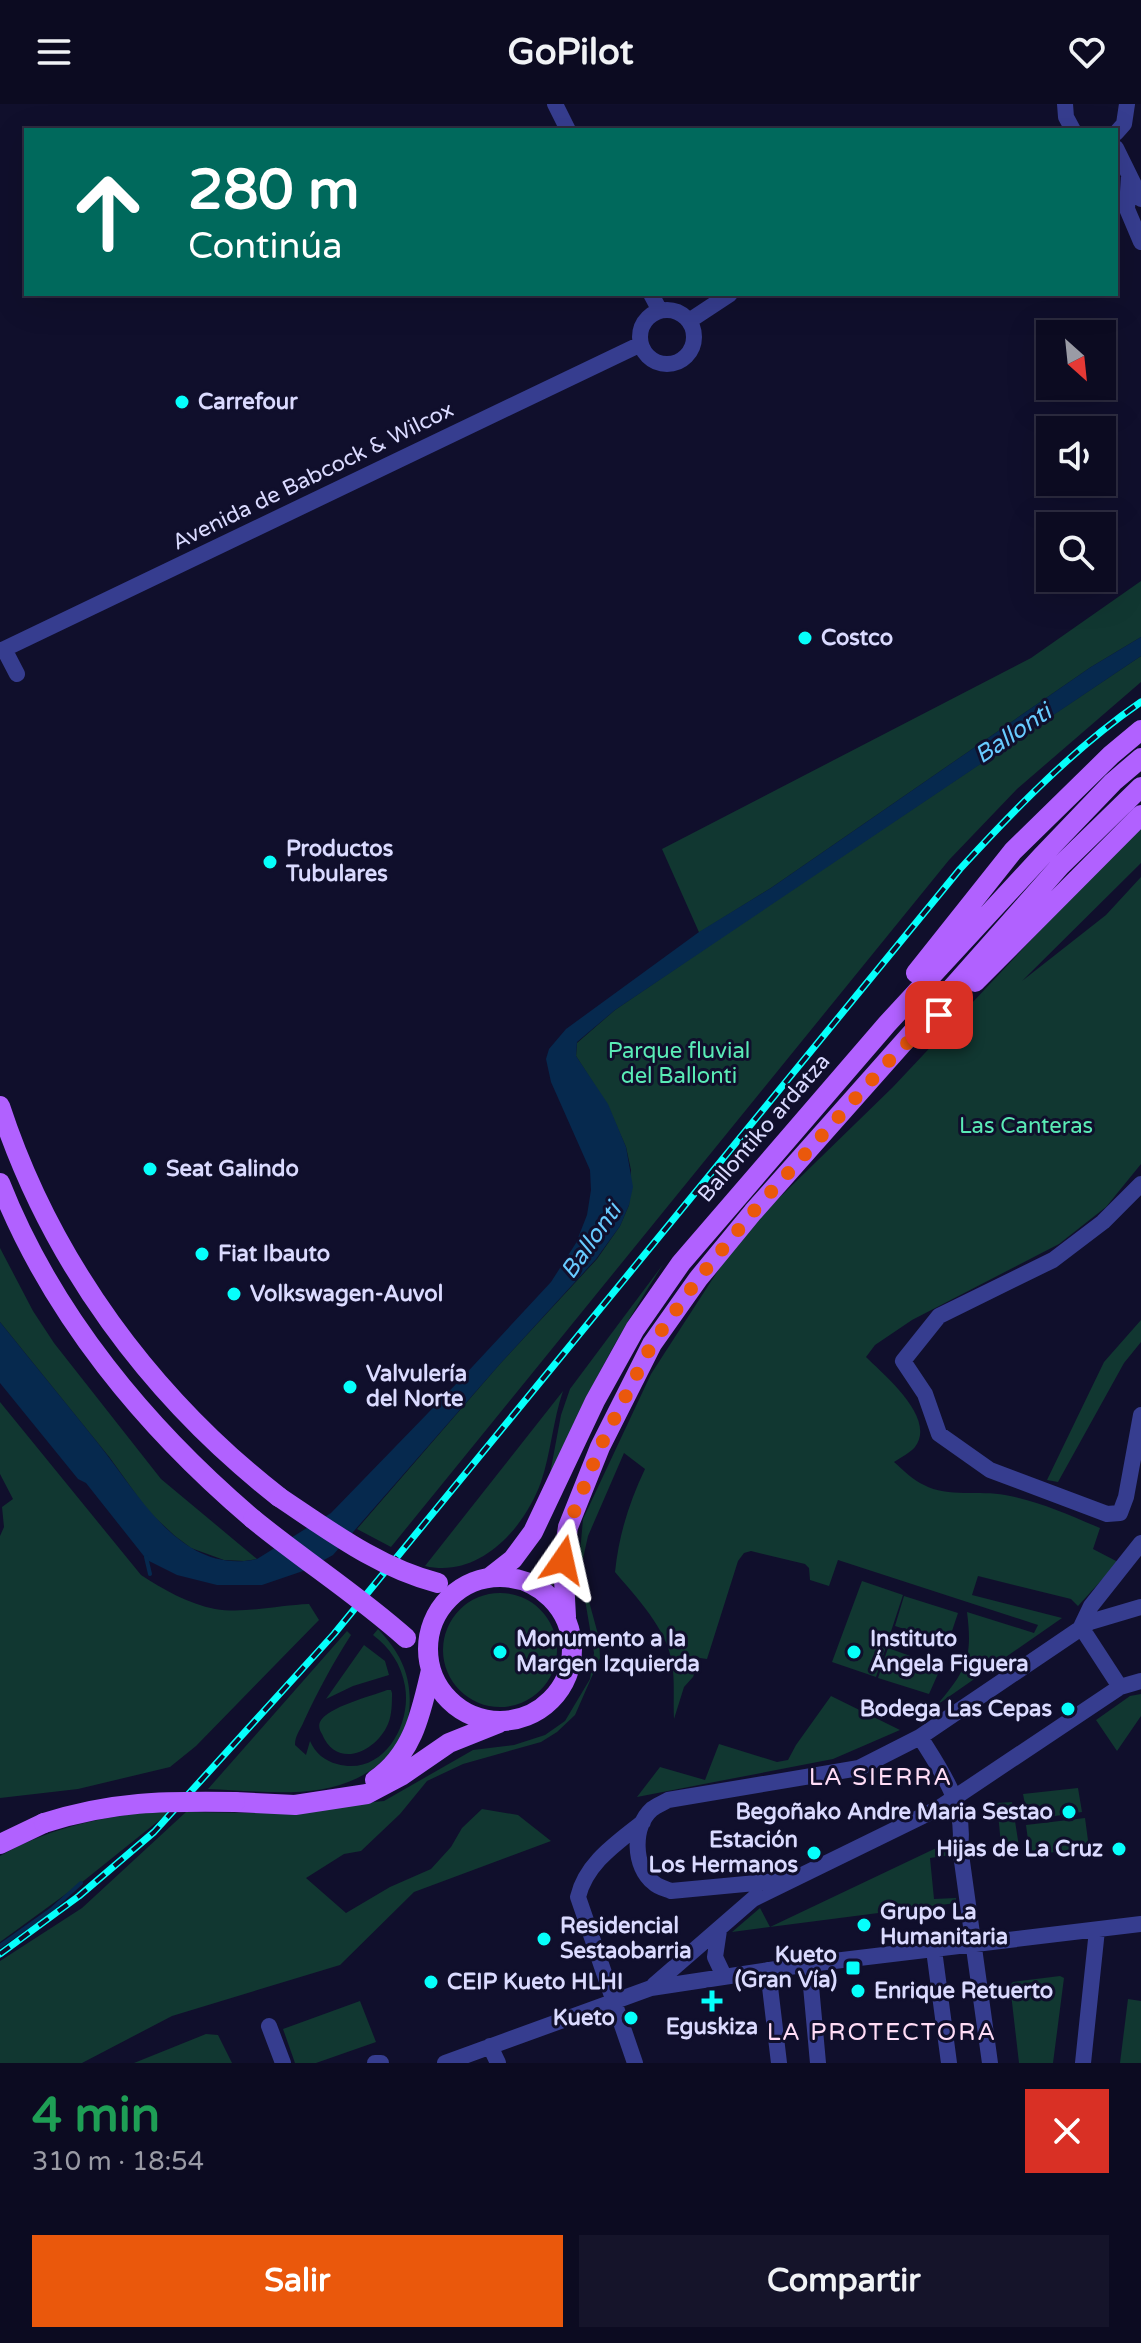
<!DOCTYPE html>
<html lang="es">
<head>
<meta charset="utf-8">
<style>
  body { margin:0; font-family:"Varela Round",sans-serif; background:#15142a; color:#f1f3f6; height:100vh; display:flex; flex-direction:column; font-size:30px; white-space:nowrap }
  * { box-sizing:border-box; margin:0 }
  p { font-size:26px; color:#9a9ba5 }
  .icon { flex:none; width:44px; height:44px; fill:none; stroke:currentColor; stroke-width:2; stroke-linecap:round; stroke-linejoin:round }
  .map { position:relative; height:1959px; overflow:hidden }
  .side { display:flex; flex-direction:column; background:#0c0b21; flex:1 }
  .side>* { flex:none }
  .banner { position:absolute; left:24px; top:24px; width:1094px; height:168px; border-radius:0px; box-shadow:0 8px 32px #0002,0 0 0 2px #2c2b3f; background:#00695c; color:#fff; overflow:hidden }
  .needle { width:52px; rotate:153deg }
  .controls { position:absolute; left:1036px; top:216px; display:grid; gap:16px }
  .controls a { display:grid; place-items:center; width:80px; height:80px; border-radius:0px; background:#0c0b21; box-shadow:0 8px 32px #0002,0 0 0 2px #2c2b3f; font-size:40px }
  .pin { position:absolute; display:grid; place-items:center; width:68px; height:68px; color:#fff; margin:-34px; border-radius:16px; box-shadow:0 4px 12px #0006 }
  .me { position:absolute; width:88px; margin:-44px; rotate:11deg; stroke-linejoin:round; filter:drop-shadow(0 0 6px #0008) }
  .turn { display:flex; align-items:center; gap:28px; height:168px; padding:0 32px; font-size:36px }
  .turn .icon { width:104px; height:104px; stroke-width:2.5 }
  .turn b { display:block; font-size:56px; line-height:68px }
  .round { display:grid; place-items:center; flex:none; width:84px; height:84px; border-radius:0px; background:#15142a }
  .summary { display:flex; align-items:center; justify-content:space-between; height:136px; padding:0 32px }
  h1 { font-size:48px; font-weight:700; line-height:60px; color:#1e9e55 }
  .button { display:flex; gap:16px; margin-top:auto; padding:16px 32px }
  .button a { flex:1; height:92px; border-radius:0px; background:#ea580c; color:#fff; font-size:32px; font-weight:700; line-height:92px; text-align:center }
  .button a+a { background:#15142a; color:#f1f3f6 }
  header { display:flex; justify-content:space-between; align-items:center; height:104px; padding:0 32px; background:#0c0b21; font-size:36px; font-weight:700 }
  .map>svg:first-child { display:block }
  .green { fill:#113731 }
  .water { fill:#06294e }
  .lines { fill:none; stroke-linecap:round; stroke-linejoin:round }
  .stream { stroke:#06294e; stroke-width:4 }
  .minor { stroke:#363d8f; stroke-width:16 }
  .major { stroke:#b161ff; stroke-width:20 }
  .rail-casing { stroke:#06fffb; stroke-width:7 }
  .rail { stroke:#100f2c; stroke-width:4; stroke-dasharray:12; stroke-linecap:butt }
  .major-bridge { stroke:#b161ff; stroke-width:20 }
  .route { stroke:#ea580c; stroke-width:14; stroke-dasharray:0 25.2 }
  .poi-dot { fill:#06fffb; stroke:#100f2c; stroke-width:3 }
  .labels { text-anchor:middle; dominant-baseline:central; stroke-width:6; stroke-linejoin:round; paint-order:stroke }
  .poi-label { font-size:22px; font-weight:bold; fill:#dadaff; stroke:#100f2c; text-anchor:start }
  .street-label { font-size:22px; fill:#dadaff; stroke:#100f2c }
  .park-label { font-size:22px; fill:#5aebb6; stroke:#100f2c }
  .water-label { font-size:24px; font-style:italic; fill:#68cbff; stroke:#100f2c }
  .neighbourhood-label { font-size:24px; letter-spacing:2px; fill:#ffdcf6; stroke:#100f2c }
</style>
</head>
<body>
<header><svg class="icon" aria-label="menu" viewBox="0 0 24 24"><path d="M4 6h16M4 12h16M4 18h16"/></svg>GoPilot<svg class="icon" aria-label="heart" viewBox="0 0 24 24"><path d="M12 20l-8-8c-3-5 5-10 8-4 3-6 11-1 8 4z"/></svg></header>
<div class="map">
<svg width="1141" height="1959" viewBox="0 0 1141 1959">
  <rect width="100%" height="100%" fill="#100f2c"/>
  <path class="green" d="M1141,477V533L1091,563L771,784L700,828L707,843L1141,552V578L1017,685L949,756L391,1443L357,1425L499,1261L597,1155L620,1122L629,1101L631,1066L626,1043L607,1000L576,952L577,939L615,906L706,844L662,745L1031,554Z
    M1141,719V759L1022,877L1106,811L1141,773V1060L1106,1103L1059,1140L912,1216L875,1241L866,1253C884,1271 937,1314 915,1343C910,1349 900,1354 894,1358C903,1366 913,1376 924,1381C948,1394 980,1386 1005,1391C1039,1397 1069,1411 1100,1424L1093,1445L1118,1458L1078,1502L1071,1495L978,1472L972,1491L1062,1514L937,1601C966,1566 973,1555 967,1508L1034,1529L1038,1521L838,1456L829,1482L810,1476L809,1464L805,1460L751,1447L744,1449L738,1457L707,1555L700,1554L693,1573L684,1583L674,1615C673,1597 675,1577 672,1558C666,1524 637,1494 615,1468C619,1430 629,1399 645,1365L624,1349L588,1432L582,1459L587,1490L599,1534L600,1554L575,1611L557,1628L541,1638L463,1660L427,1677L400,1710L361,1747L344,1750L306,1774L346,1809L390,1783L431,1765L451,1743L462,1724L482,1705L518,1711L551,1737L414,1788L340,1861L172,1912L82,1959H0V1857L82,1804L186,1708L261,1709L384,1697L473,1646L514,1641L545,1631L565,1617L590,1575L594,1549L579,1460L583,1415L651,1270L741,1131L893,983Z
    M0,1144L33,1207L54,1239L161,1375L257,1455L244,1457L224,1456L191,1444L175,1432L148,1407L110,1354L0,1218Z
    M664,1159C619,1228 581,1299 549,1375L561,1311L570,1285Z
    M1141,1216V1238L1124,1259L1058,1378L1047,1376L1104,1258Z
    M563,1287C553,1316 551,1348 541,1378C524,1425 479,1475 425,1462Z
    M0,1298L141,1471C162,1485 189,1500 215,1505C245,1510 279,1501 309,1500L319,1516L196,1642L170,1663L78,1685L0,1694V1432L4,1423L2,1403L13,1395L0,1370Z
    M862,1477L903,1491L876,1573L832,1558Z
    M443 1546a57 57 0 1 1 114 0a57 57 0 1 1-114 0Z
    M904,1492L958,1509L948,1539L895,1522Z
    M378,1525C401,1549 413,1574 409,1608C407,1624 399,1639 388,1651C343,1701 268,1687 208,1685L347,1527L351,1531C333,1559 318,1587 304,1617C300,1627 295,1631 295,1641L306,1651L310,1637C315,1649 325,1657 337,1660C382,1673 412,1622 405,1582C401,1560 390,1544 373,1531Z
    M364,1541L385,1557L389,1571L353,1582L326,1595Z
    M888,1544L941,1563L929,1590L878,1574Z
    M387,1586H391L392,1589C392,1599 392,1611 388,1620C376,1648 337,1666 322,1630C320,1627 318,1622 320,1618C327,1603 372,1592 387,1586Z
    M1141,1590V1612L1117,1647L1096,1616L1130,1592Z
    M831,1592L900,1626L833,1655L637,1693L660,1663L705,1676L719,1640L777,1658L788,1656L796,1641Z
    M1078,1684L1082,1708L1028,1716L1023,1690Z
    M1012,1698L1020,1749L1002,1751L997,1699Z
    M172,1706L81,1779L0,1838V1752C54,1721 111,1711 172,1706Z
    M1085,1714L1089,1744L1030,1751L1026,1721Z
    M951,1737V1751L930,1754L934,1795L956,1794V1799L732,1828L760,1804L770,1823Z
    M1060,1872L1064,1874L1053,1959H1019L1010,1881L1013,1878Z
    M1128,1895L1141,1897V1959H1120Z
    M360,1897L376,1938L316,1959H295L283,1925Z
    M206,1930L218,1931L232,1959H134Z"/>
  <path class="water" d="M1141,533V552L615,906L577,938L576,952L608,1000L626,1043L633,1083L629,1101L620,1122L596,1155L499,1261L333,1451L306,1466L262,1481H217L177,1471L147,1456L86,1379L78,1375L0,1279V1218C32,1258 65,1298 97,1338C137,1387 180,1472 257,1455L331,1409L460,1276L551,1178L576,1139L587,1111L591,1086L590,1066L551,978L546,955L549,945L566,925L699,828L771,784L1091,563Z"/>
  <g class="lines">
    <path class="stream" d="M146,1453L150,1470
      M0,1842L51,1806L81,1779"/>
    <path class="minor" d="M555,0L568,26
      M1065,0L1066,13L1073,26
      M1116,29L1124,20L1127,0
      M1116,44L1141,95
      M1129,71L1127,105L1141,138
      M651,190L660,207
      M640 233a27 27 0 1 1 54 0a27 27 0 1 1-54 0Z
      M689,217L730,190
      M4,545L17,570
      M0,547L641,240
      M1141,1080L1103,1118L1053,1156L939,1212L903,1257L925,1290L939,1330L990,1366L1107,1410L1120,1409L1126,1393L1141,1311
      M1081,1523L1091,1502L1141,1439
      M1081,1523L1120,1583
      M920,1633C942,1668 966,1701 960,1743L990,1959
      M787,1776L671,1787C666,1785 658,1783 654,1779C633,1763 632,1723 652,1705C656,1702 663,1699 668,1696L859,1664L920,1633L1090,1518L1141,1503
      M719,1826L715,1853L724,1872
      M934,1846L949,1959
      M809,1860L818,1959
      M768,1866L779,1959
      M654,1881L753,1795L939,1704L1120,1583L1141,1577
      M269,1922L283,1959
      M490,1942L498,1959
      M375,1959H381
      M445,1959L651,1884L809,1860L1141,1820
      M635,1959L578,1793C586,1759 617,1739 643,1718
      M1083,1959L1097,1826"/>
    <path class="major" d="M916,869L1013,747L1111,651L1141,626
      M975,878L1141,711
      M0,1002C51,1158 151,1293 279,1393
      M0,1079C52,1211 146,1324 253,1415
      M428 1545a72 72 0 1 1 144 0a72 72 0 1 1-144 0Z
      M490,1473L513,1455L533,1428L595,1297L635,1225L681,1159L887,920L1042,752L1113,678L1141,654
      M566,1513L563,1456L568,1423L600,1343L652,1240L698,1175L753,1108L1060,762L1141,683
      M375,1676C413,1650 421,1609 431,1566
      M235,1698L295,1701L367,1690L401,1672L449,1639L499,1619
      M0,1740L44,1719"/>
    <g class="rail-casing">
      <path id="rail" d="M0,1850L79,1792L154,1728L334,1530L960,765C1015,705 1074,644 1141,598"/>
    </g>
    <use href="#rail" class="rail"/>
    <path class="major-bridge" d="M279,1393C330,1427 379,1464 438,1479
      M253,1415C303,1456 358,1491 406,1534
      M44,1719C113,1697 164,1697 235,1698"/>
  </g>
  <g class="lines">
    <path class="route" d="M563,1456L568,1423L600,1343L652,1240L698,1175L753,1108L897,948L939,911"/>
  </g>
  <g class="poi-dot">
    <circle cx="182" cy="298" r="8"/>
    <circle cx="805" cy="534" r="8"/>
    <circle cx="270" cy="758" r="8"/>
    <circle cx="150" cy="1065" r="8"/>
    <circle cx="202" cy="1150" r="8"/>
    <circle cx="234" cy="1190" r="8"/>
    <circle cx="350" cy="1283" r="8"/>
    <circle cx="500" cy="1548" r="8"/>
    <circle cx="854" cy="1548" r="8"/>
    <circle cx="1068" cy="1605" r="8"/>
    <circle cx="1069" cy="1708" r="8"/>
    <circle cx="1119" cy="1745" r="8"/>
    <circle cx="814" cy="1749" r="8"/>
    <circle cx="864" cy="1821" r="8"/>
    <circle cx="544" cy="1835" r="8"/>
    <rect x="845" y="1856" width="16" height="16" rx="4"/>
    <circle cx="431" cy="1878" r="8"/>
    <circle cx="858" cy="1887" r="8"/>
    <path d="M708 1885h8v8h8v8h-8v8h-8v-8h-8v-8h8z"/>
    <circle cx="631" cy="1914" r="8"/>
  </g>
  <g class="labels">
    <g class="poi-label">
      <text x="198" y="298">Carrefour</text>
      <text x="821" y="534">Costco</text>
      <text x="286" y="745">Productos<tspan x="286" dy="25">Tubulares</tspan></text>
      <text x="166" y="1065">Seat Galindo</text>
      <text x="218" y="1150">Fiat Ibauto</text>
      <text x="250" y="1190">Volkswagen-Auvol</text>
      <text x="366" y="1270">Valvulería<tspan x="366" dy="25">del Norte</tspan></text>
      <text x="516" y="1535">Monumento a la<tspan x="516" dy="25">Margen Izquierda</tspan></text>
      <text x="870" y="1535">Instituto<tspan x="870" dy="25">Ángela Figuera</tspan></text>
      <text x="1052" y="1605" text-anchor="end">Bodega Las Cepas</text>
      <text x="1053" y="1708" text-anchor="end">Begoñako Andre Maria Sestao</text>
      <text x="798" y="1736" text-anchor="end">Estación<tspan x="798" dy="25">Los Hermanos</tspan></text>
      <text x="1103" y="1745" text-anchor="end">Hijas de La Cruz</text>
      <text x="880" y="1808">Grupo La<tspan x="880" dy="25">Humanitaria</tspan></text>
      <text x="560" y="1822">Residencial<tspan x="560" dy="25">Sestaobarria</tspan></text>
      <text x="837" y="1851" text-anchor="end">Kueto<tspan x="837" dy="25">(Gran Vía)</tspan></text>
      <text x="447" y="1878">CEIP Kueto HLHI</text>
      <text x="874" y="1887">Enrique Retuerto</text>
      <text x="615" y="1914" text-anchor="end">Kueto</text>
      <text x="712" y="1923" text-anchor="middle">Eguskiza</text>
    </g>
    <g class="street-label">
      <text transform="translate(313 372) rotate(-26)">Avenida de Babcock &amp; Wilcox</text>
      <text transform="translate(764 1024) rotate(-49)">Ballontiko ardatza</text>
    </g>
    <g class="park-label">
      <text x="679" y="947">Parque fluvial<tspan x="679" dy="25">del Ballonti</tspan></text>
      <text x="1026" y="1022">Las Canteras</text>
    </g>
    <g class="water-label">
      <text transform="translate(1013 630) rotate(-34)">Ballonti</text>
      <text transform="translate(591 1137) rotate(-55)">Ballonti</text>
    </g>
    <g class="neighbourhood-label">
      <text x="881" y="1673">LA SIERRA</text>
      <text x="882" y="1928">LA PROTECTORA</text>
    </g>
  </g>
</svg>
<div class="controls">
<a><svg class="needle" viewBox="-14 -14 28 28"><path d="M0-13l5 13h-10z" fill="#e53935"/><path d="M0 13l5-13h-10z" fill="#9a9ba5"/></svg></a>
<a><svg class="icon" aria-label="sound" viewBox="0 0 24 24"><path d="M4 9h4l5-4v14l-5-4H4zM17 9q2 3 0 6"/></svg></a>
<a><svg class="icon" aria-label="search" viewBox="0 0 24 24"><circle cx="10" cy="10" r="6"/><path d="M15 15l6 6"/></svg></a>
</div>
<div class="pin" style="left:939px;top:911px;background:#d93025"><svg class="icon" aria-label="arrive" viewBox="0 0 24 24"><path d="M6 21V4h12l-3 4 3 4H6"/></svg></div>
<svg class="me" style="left:563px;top:1456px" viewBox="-20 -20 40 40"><path d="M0-17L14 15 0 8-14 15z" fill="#ea580c" stroke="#fff" stroke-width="4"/></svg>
<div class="banner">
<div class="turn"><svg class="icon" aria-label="ahead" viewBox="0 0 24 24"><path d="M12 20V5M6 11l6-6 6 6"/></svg><div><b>280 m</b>Continúa</div></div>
</div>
</div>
<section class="side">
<div class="summary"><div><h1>4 min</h1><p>310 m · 18:54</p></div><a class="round" style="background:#d93025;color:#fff"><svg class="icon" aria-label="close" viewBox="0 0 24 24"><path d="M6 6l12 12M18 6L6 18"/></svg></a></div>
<div class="button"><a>Salir</a><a>Compartir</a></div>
</section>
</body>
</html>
